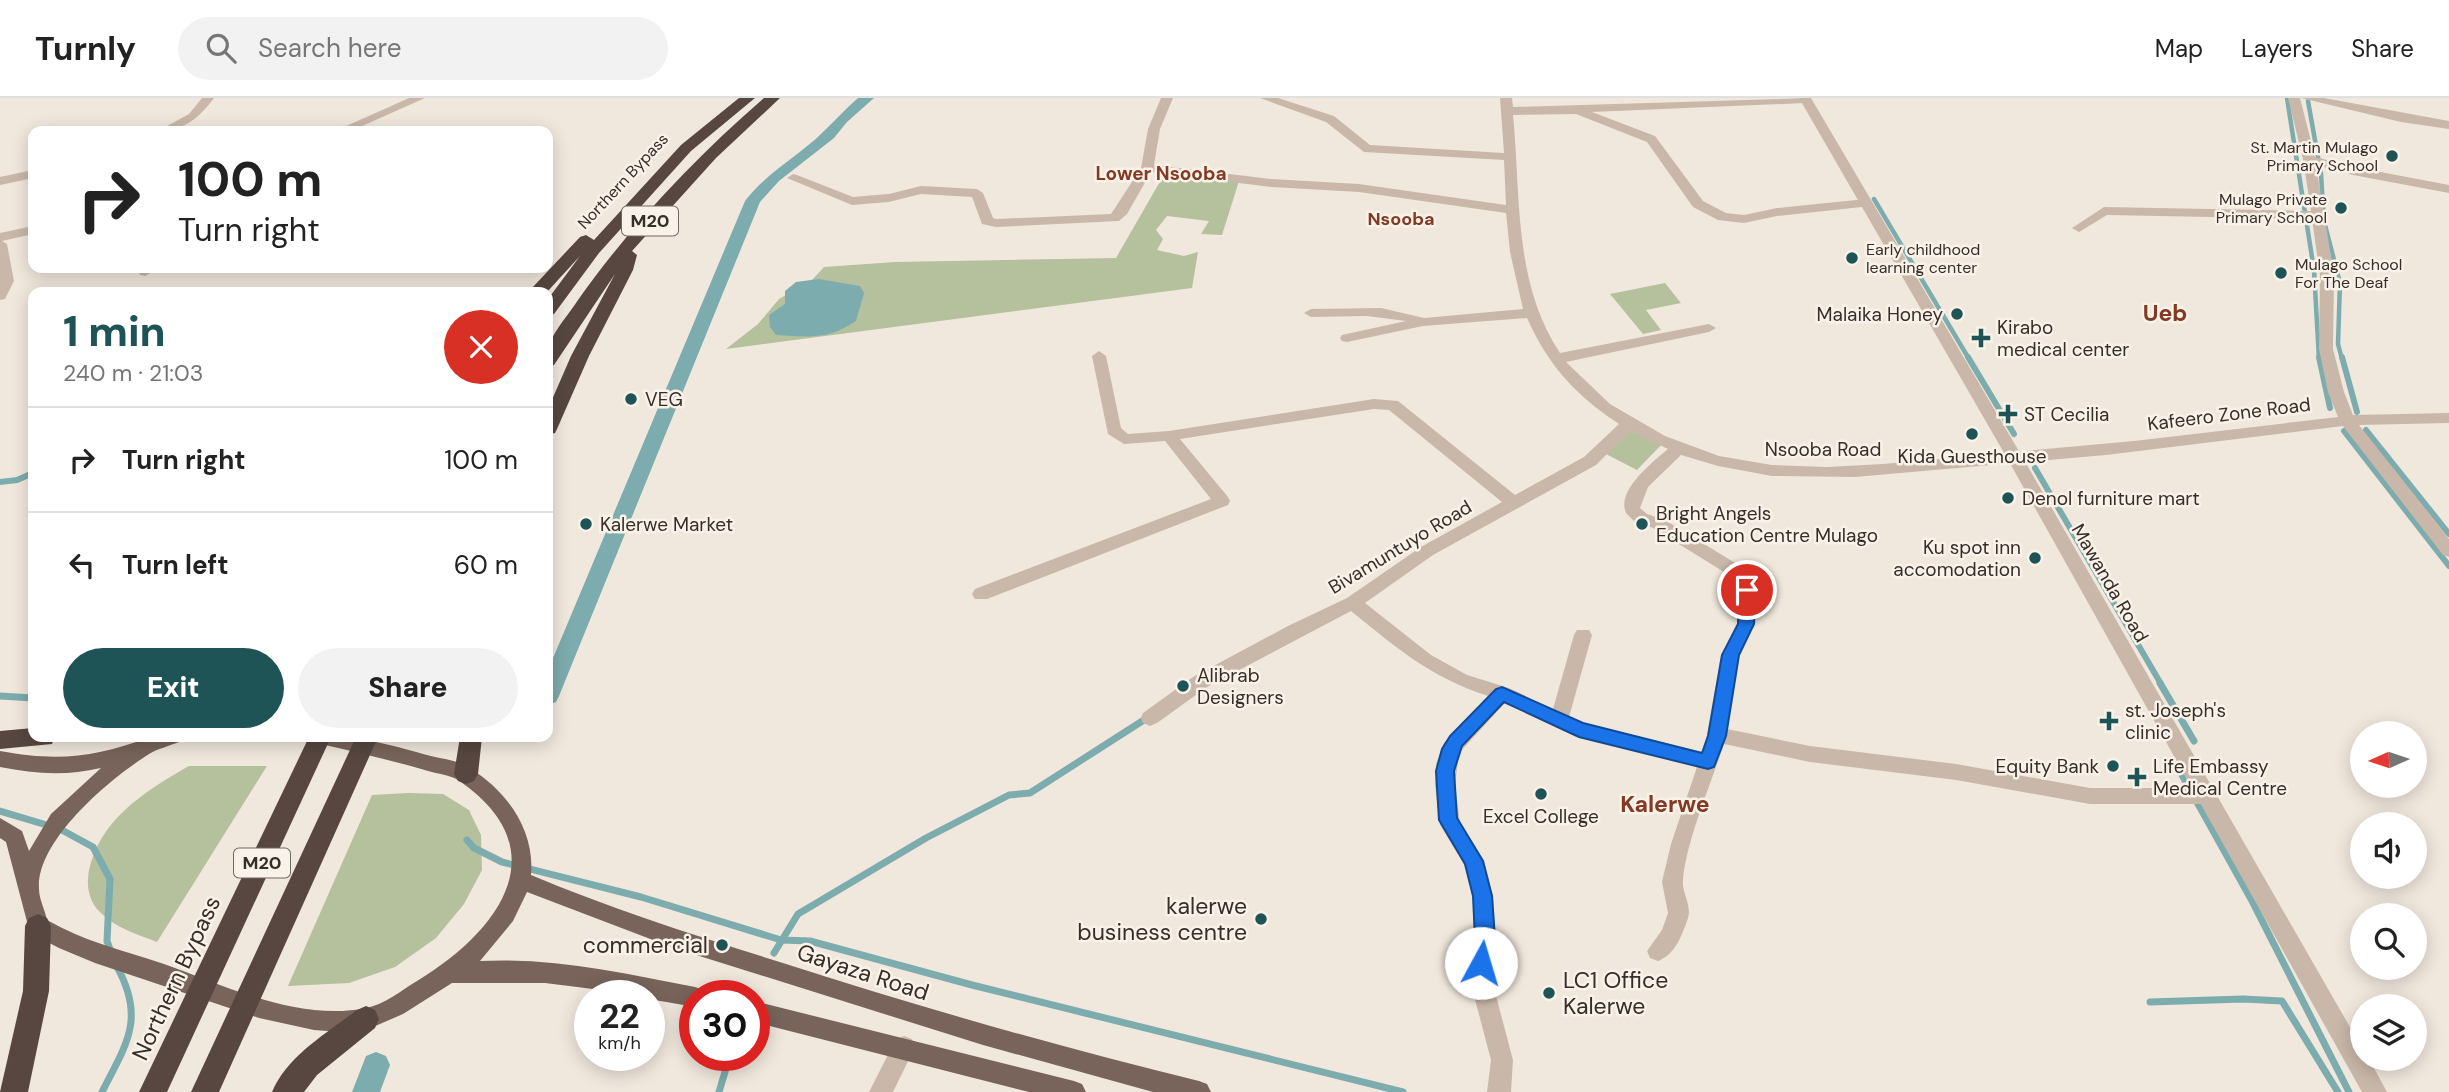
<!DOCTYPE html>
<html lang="en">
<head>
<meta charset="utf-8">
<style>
  body { margin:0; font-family:"DM Sans",sans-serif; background:#f2f2f2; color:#222; height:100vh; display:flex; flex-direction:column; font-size:26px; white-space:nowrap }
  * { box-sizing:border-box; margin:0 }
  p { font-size:23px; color:#767676 }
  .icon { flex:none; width:38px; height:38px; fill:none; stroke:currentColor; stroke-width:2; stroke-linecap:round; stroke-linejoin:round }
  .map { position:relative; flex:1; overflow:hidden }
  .details { position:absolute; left:28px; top:189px; width:525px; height:455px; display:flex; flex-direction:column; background:#fff; border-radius:14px; box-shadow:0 4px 18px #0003 }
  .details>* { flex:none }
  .guide { position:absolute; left:28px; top:28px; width:525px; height:147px; border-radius:14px; box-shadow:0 4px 18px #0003; background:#fff; color:#222; overflow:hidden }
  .needle { width:46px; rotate:267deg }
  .controls { position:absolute; left:2350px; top:623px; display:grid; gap:14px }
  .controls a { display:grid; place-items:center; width:77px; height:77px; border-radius:50%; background:#fff; box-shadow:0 4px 18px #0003; font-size:35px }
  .speed { position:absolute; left:574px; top:882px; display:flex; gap:14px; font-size:35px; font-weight:700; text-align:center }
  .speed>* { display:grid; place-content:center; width:91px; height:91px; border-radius:50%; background:#fff; box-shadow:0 4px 18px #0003; line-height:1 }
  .speed small { font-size:18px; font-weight:400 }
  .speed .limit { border:10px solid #d22; background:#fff; color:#111 }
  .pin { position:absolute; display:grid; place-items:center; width:60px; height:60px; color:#fff; margin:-30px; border:4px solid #fff; border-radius:50%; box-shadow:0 2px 7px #0007 }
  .me { position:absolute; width:77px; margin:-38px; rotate:6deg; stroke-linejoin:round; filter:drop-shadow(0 0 5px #0008) }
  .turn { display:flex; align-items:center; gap:24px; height:147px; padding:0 35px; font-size:32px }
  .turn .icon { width:91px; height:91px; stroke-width:2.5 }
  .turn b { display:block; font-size:49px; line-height:60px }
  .round { display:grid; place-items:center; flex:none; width:74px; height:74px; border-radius:37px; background:#f2f2f2 }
  .overview { display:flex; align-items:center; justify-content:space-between; height:119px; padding:0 35px }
  h1 { font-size:42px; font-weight:800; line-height:52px; color:#1f5457 }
  .action { display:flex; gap:14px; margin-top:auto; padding:14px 35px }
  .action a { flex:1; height:80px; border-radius:42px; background:#1f5457; color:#fff; font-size:28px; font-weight:800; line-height:80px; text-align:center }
  .action a+a { background:#f2f2f2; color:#222 }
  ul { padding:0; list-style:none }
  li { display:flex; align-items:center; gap:21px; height:105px; padding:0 35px; border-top:2px solid #e0e0e0 }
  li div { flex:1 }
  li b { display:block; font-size:26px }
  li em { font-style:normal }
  header { display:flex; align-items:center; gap:42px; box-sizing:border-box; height:98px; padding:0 35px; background:#fff; border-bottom:2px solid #e0e0e0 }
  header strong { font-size:33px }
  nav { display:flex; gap:38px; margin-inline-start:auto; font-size:24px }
  .search { width:490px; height:63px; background:#f2f2f2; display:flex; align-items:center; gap:18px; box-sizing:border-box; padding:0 24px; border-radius:38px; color:#767676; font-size:26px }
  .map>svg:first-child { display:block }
  .green { fill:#b5c09d }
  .water { fill:#7dacae }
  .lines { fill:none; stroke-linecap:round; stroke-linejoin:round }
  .stream-far2 { stroke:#7dacae; stroke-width:4.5 }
  .stream-far1 { stroke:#7dacae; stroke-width:6 }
  .stream { stroke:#7dacae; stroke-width:7 }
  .canal { fill:#7dacae; fill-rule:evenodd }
  .minor { fill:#c9b8a9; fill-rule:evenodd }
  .tertiary { fill:#c9b8a9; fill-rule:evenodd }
  .primary { fill:#78645a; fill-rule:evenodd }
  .motorway { fill:#574740; fill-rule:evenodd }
  .route { fill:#1a73e8; stroke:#114b97; stroke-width:2 }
  .poi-dot { fill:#1f5457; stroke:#f9f2e9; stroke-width:2.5 }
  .labels { text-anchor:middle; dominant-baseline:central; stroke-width:5; stroke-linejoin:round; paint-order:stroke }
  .far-poi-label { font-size:16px; fill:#372d29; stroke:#f9f2e9; text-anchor:end }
  .far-street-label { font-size:16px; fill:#372d29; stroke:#f9f2e9 }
  .far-neighbourhood-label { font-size:18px; font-weight:bold; fill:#833a24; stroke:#f9f2e9 }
  .shield { fill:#f9f2e9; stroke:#716863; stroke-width:2 }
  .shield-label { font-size:18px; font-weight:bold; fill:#372d29 }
  .far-quarter-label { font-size:19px; font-weight:bold; fill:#833a24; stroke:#f9f2e9 }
  .poi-label { font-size:19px; fill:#372d29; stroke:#f9f2e9; text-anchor:start }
  .street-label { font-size:19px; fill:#372d29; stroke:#f9f2e9 }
  .quarter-label { font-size:23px; font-weight:bold; fill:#833a24; stroke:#f9f2e9 }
  .near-poi-label { font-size:23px; fill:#372d29; stroke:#f9f2e9; text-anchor:end }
  .near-street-label { font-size:23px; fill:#372d29; stroke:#f9f2e9 }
</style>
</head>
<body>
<header>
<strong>Turnly</strong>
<div class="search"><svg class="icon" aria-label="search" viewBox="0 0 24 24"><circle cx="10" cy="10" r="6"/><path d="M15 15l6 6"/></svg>Search here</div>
<nav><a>Map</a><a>Layers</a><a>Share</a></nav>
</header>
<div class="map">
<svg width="2449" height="994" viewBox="0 0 2449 994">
  <rect width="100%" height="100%" fill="#f1e8dd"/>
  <path class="green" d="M1174,76L1239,83L1222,137L1201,136L1209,123L1167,118L1156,132L1163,141L1157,152L1184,158L1198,154L1192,190L726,251L758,226L779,201L813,181L824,169L895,164L1116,160L1158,87L1164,80Z
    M1665,185L1681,205L1646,212L1661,232L1643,236L1610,196Z
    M1628,332L1662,346L1637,372L1604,355Z
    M189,668H267L157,844C137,836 115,830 100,814C91,806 87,792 88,780C95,724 145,693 189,668Z
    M408,695L443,696L469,712L481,737L482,772L464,806L436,840L395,869L349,885L288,888L372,697Z"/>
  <path class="water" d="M819,181L860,188L864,195L856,223C827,242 810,239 776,237L770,229L769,217L785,206V193L796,184Z"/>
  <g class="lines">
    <path class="stream-far2" d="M2287,0L2314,172L2319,261
      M2308,3L2321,76L2324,123L2340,185L2338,246L2342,261
      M1874,101L1969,261"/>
    <path class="stream-far1" d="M1968,259L2014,336
      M2319,259L2330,310
      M2342,259L2357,314
      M2366,332L2449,436
      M2344,333L2449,468
      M2035,370L2161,586
      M0,384L17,382L33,375"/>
    <path class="stream" d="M2160,585L2194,643
      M0,598L33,600
      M2177,668L2251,801L2349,994
      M0,713L60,731L93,749L110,781L107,843L111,854
      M467,742L474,750L502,764L641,799L781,842L810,843L972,887L1403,994
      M774,855L798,816L926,740L1009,697L1030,695L1147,620
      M2150,904L2243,901L2282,903L2338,994
      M102,994C127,945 146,920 116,867
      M719,994L730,957"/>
    <path class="canal" d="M858,0H874L847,24L834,40L779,83L760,104L559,598L556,604L548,607V572L745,103C767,74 798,59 823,34C835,23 845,11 858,0Z
      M376,954L386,958L390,967L380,994H352L366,958Z"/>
    <path class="minor" d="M202,0H214C199,20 184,33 158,33L189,16Z
      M409,0H425L351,33H335Z
      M1161,0H1173L1160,31L1154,67L1271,81L1359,86L1506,107L1504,62L1364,54L1326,24L1260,0H1278L1334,18L1370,47L1504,55L1500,0H1512L1513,9L1810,0L1805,5L1592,14L1655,38L1703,103L1726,115L1744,117L1777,110L1866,101L1872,105L1871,108L1777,118L1744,125L1718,122L1693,109L1647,44L1576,16L1513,17C1521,98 1513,184 1560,255L1709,226L1716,230L1709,234L1566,264L1610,306L1665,338L1719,358L1772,367L1827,369L1883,366L2134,343L2338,319L2328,294L2319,251L2320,177L2312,121L2107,117L2079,134L2072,130L2104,109L2311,113L2303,61L2288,0H2300L2315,59L2354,69L2449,87V95L2353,77L2316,67L2334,177L2333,251L2344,294L2353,317L2449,315V325L2359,327L2449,441V459L2443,457L2343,328L2106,357L1855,379L1772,378L1718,368L1681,357L1648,389L1640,410L1647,416L1665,422L1745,471L1748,475L1757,499L1755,526L1739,557L1727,631L1810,648L1956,666L2090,690H2207L2214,692L2217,698L2214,704L2207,706H2090L1956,682L1810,664L1724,646C1712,683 1685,746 1683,783C1682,795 1692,808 1688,820C1682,837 1676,856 1658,863L1650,860L1647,853L1662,832L1668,815L1662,784L1671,746L1697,669L1572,637L1505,605L1459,655L1455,687L1460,725L1484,763L1493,798L1496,841L1490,875L1513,962L1511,994H1487L1491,962L1468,875L1474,841L1473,798L1464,766L1440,727L1435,687L1436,666L1444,645L1488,598C1430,579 1398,551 1351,513L1207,589L1157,625L1150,628L1143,625L1141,620L1143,615L1193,579L1288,528L1347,500L1421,449L1502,404L1389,312L1374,311L1180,341L1228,399L1230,403L1228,407L987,501H975L972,496L975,491L1211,401L1165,343L1124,346L1108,336L1092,258L1099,253L1106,258L1121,330L1128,336L1169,333L1374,301L1398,303L1515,397L1584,359L1619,326C1575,297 1548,267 1527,220L1423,228L1347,244L1342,243L1340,240L1342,237L1406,223L1367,218L1311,219L1304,215L1311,211L1381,210L1424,220L1523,211L1510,154L1506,115L1359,94L1271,89L1151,74L1127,116L1119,123L996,129L982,126L972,99L921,96L889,104L852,107L787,80L793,76L797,77L853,99L889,96L921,88L977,91L983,95L993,120L996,121L1111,116L1141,70L1148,31ZM1630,333L1668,351C1653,364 1616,392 1626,415L1635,424L1653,430L1732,479L1739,499L1737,526L1721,557L1707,637L1702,654L1583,625L1569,619L1592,537L1589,532H1577L1574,537L1553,611L1509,590L1467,577L1431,557L1365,505L1433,457L1596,367Z
      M2301,0H2324L2449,23V31L2401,24Z
      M33,72V80L0,87V79Z
      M33,128V136L2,143L7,146L14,183L5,201L0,202V135Z
      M137,170H151L152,174L145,178L140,177Z
      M904,938L912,941L915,949L893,994H869L896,941Z"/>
    <path class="tertiary" d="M1799,0H1811L2023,360L2362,950V961H2369L2387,994H2362L2007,360Z"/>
    <path class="primary" d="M151,639H182L179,644C169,648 157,651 149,656C111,680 36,742 39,791C39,801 45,812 47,822C83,843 122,852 161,865C224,887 298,924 366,910C384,907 402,892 417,883C498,834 561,752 458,682C450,677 438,676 428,673C394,663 360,655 325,647L318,644L315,639C359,637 390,647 431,658C444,661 460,663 471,671C508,694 535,733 531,777C614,812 700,839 786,866C923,910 1060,949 1199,983L1207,986L1211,994H1153L983,947L674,850L527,794L513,823L480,863C552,859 624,875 695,889L703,892L706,898H695V909L649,901V898L545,885H452L403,916L373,929L341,934L314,932L259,920L95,865L59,850L30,835L6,744L0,740V720L22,733L29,753L51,716L101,670C66,678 35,676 0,669V653C59,664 95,659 151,639Z
      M754,903L1074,983L1082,986L1086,994H1029L754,924Z"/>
    <path class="motorway" d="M739,0H755L691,53L599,155L554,216L548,217V201L580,158L547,194H530L532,190L580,139L586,137L594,142L681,47Z
      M764,0H780L716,60L632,153L637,157L633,172L589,258L557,331L555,335L548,337V311L571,258L615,176L554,267L548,269C548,262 546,253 549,247C555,231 569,216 578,202C631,127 695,60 764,0Z
      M33,630V639H55L52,646L0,651V633Z
      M309,639H331L167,994H139Z
      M356,639H378L219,994H191Z
      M460,639H482L478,676L474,683L466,686L458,683L454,676Z
      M38,816L47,820L51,828L49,893L28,994H0L23,893L25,828L29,820Z
      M366,908L375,912L379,921L375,930L317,977L304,994H272C287,958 327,935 357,912Z"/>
  </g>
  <path class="route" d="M1747,487L1755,492L1754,526L1739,557L1726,638L1714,669L1708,671L1579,639L1504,604L1462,648L1454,673L1457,720L1483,763L1492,798L1495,841L1488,872L1481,874L1474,872L1471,865L1475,841L1473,798L1465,766L1439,722L1436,673L1442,651L1450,638L1496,591L1502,589L1583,625L1702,655L1708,638L1722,557L1738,526L1739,492Z"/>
  <g class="poi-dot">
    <circle cx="2392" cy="58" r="7"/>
    <circle cx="2341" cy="110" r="7"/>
    <circle cx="1852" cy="160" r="7"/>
    <circle cx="2281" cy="175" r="7"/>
    <circle cx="1957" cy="216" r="7"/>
    <path d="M1977.5 229.5h7v7h7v7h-7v7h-7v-7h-7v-7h7z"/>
    <circle cx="631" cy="301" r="7"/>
    <path d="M2004.5 305.5h7v7h7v7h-7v7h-7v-7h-7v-7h7z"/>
    <circle cx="1972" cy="336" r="7"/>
    <circle cx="2008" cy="400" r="7"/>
    <circle cx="586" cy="426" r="7"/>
    <circle cx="1642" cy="426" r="7"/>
    <circle cx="2035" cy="460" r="7"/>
    <circle cx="1183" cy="588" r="7"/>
    <path d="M2105.5 612.5h7v7h7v7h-7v7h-7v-7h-7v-7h7z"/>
    <circle cx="2113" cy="668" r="7"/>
    <path d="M2133.5 668.5h7v7h7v7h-7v7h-7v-7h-7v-7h7z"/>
    <circle cx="1541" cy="696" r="7"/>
    <circle cx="1261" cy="821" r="7"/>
    <circle cx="722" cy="847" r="7"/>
    <circle cx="1549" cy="895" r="7"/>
  </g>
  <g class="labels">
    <g class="far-poi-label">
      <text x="2378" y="49">St. Martin Mulago<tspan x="2378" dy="18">Primary School</tspan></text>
      <text x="2327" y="101">Mulago Private<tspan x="2327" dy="18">Primary School</tspan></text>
      <text x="1866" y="151" text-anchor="start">Early childhood<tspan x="1866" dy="18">learning center</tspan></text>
      <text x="2295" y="166" text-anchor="start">Mulago School<tspan x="2295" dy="18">For The Deaf</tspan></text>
    </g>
    <g class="far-street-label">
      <text transform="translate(623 83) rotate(-47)">Northern Bypass</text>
    </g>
    <g class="far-neighbourhood-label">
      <text x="1401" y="121">Nsooba</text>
    </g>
    <g class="shield">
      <rect x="622" y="108.5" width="56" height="29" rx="5"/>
      <rect x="234" y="750.5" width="56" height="29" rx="5"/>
    </g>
    <g class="shield-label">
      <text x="650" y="123">M20</text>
      <text x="262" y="765">M20</text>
    </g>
    <g class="far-quarter-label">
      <text x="1161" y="75">Lower Nsooba</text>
    </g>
    <g class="poi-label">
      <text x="1943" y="216" text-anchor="end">Malaika Honey</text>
      <text x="1997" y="229">Kirabo<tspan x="1997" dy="22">medical center</tspan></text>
      <text x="645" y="301">VEG</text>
      <text x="2024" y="316">ST Cecilia</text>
      <text x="1972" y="358" text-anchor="middle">Kida Guesthouse</text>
      <text x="2022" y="400">Denol furniture mart</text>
      <text x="1656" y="415">Bright Angels<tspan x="1656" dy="22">Education Centre Mulago</tspan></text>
      <text x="600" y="426">Kalerwe Market</text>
      <text x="2021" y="449" text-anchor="end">Ku spot inn<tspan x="2021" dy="22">accomodation</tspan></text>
      <text x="1197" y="577">Alibrab<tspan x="1197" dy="22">Designers</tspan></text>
      <text x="2125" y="612">st. Joseph's<tspan x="2125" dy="22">clinic</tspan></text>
      <text x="2099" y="668" text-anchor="end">Equity Bank</text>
      <text x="2153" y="668">Life Embassy<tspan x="2153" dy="22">Medical Centre</tspan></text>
      <text x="1541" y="718" text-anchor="middle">Excel College</text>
    </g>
    <g class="street-label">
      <text transform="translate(2229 316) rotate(-7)">Kafeero Zone Road</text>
      <text x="1823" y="351">Nsooba Road</text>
      <text transform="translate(1400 449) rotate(-31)">Bivamuntuyo Road</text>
      <text transform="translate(2110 485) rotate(60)">Mawanda Road</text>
    </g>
    <g class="quarter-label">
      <text x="2165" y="215">Ueb</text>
      <text x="1665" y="706">Kalerwe</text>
    </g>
    <g class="near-poi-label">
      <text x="1247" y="808">kalerwe<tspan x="1247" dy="26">business centre</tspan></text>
      <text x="708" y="847">commercial</text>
      <text x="1563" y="882" text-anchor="start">LC1 Office<tspan x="1563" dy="26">Kalerwe</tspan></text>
    </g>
    <g class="near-street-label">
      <text transform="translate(863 874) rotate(18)">Gayaza Road</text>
      <text transform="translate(176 880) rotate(-65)">Northern Bypass</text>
    </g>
  </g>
</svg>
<div class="controls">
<a><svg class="needle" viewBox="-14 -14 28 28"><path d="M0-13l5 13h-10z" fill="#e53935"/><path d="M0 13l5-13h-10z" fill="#767676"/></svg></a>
<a><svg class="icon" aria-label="sound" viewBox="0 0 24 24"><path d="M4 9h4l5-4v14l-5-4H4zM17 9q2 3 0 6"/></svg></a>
<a><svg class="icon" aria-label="search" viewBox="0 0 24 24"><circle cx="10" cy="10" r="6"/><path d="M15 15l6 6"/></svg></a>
<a><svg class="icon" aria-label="layers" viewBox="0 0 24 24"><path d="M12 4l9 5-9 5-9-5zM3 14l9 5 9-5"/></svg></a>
</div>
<div class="speed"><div>22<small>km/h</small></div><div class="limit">30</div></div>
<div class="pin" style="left:1747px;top:492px;background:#d93025"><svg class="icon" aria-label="arrive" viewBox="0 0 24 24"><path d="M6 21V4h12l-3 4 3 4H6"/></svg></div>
<svg class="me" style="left:1481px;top:865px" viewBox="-20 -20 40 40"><circle r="19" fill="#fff"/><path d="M0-13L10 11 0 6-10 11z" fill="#1a73e8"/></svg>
<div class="guide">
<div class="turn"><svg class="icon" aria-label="right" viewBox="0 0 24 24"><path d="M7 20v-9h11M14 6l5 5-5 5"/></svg><div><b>100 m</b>Turn right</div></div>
</div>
<section class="details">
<div class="overview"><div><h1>1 min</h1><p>240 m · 21:03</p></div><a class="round" style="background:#d93025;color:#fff"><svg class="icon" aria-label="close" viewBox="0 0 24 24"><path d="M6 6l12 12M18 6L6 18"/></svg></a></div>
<ul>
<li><svg class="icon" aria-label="right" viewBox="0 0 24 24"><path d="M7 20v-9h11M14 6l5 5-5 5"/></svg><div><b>Turn right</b></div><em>100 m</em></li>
<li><svg class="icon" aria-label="left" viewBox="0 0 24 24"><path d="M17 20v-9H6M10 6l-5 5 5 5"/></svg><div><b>Turn left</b></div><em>60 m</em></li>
</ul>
<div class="action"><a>Exit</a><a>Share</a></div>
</section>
</div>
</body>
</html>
